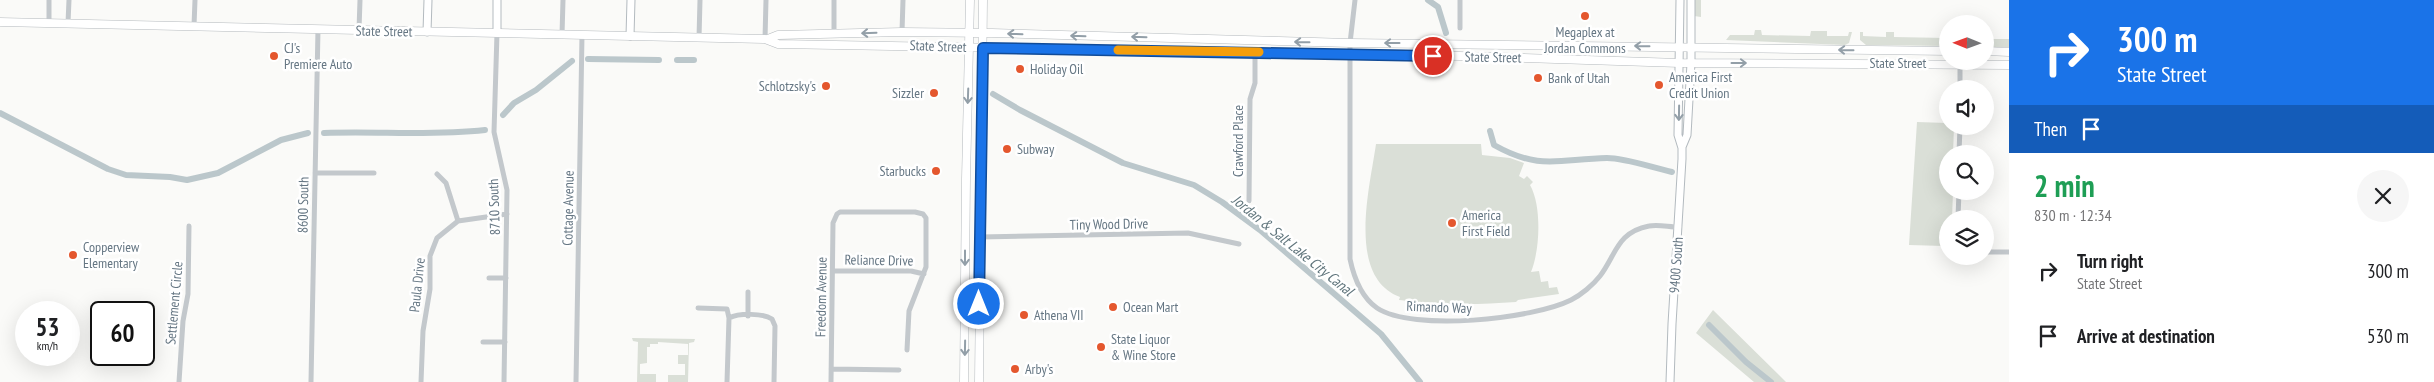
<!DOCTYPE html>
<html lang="en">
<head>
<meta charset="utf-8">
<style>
  body { margin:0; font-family:"PT Sans Narrow",sans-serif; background:#f6f6f6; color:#202124; height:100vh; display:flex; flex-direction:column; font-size:19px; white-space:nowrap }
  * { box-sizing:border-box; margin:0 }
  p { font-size:16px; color:#757577 }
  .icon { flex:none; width:28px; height:28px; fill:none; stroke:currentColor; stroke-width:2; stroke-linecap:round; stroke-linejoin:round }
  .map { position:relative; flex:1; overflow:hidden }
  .panel { display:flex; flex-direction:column; background:#fff; width:425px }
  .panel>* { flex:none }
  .banner { background:#1a73e8; color:#fff; overflow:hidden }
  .needle { width:32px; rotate:271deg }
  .controls { position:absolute; left:1939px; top:15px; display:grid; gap:10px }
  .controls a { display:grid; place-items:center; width:55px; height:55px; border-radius:50%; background:#fff; box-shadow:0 5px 20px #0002; font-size:25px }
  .speed { position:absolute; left:15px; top:301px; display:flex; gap:10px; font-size:25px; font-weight:700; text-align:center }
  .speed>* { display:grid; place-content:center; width:65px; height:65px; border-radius:50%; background:#fff; box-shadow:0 5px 20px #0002; line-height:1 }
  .speed small { font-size:12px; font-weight:400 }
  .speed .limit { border:2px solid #111; border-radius:8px; background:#fff; color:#111 }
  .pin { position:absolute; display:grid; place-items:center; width:42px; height:42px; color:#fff; margin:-21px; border:2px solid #fff; border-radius:50%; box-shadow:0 1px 5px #0007 }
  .me { position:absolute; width:55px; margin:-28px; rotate:0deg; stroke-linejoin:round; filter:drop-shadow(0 0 4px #0008) }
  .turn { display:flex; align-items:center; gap:18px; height:105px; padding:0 25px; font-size:22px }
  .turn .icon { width:65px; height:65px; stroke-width:2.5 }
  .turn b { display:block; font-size:35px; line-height:42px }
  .then { display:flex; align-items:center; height:48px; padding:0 25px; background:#0003; gap:10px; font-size:19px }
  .round { display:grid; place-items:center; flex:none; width:52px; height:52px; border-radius:26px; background:#f6f6f6 }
  .overview { display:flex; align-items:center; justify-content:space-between; height:85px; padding:0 25px }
  h1 { font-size:30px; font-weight:600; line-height:38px; color:#1e9e55 }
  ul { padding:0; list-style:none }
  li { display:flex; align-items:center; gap:15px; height:65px; padding:0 25px }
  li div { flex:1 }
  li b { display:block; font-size:19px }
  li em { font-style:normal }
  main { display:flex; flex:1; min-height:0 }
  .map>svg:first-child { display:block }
  .green { fill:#dadfd7 }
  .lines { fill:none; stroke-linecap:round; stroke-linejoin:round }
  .canal { stroke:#bbc7cb; stroke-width:6 }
  .secondary-casing { stroke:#b3babf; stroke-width:9 }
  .primary-casing { stroke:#b5babe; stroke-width:9 }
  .street { stroke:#c3c8cc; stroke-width:5 }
  .secondary { stroke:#fff; stroke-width:7 }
  .primary { stroke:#fff; stroke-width:8 }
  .oneway { stroke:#939fa8 }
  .route-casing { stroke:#114b97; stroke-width:12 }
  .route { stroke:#1a73e8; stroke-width:9 }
  .slow { stroke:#f59e0b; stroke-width:9 }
  .poi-dot { fill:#e4572e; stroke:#fff; stroke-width:2 }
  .labels { text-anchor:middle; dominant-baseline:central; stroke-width:5; stroke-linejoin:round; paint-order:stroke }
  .street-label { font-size:14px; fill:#657683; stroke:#fff }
  .poi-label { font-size:14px; fill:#657683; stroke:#fff; text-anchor:start }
  .water-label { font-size:15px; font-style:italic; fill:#60757c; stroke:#fff }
</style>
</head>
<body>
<main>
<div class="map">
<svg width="2009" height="382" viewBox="0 0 2009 382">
  <rect width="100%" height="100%" fill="#fafaf8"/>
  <path class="green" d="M1695,0H1701V17L1694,16Z
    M1755,30H1761L1762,35L1810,36L1811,31H1827V36H1848L1849,32H1852L1849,43L1845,45L1726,40L1730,35H1754Z
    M1860,32H1863V36L1886,37V32H1894V37L1947,38V46L1866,45L1860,40Z
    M1985,39H2009V47H1985Z
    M1917,122L1947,123L1948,126H1954L1953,154H1948V191H1953L1952,219H1948L1947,243L1944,246L1909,245Z
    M1376,144H1481L1482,155L1510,158L1524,163L1519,176L1524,179L1527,176L1533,182L1530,185C1542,206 1540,250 1531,272L1539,271L1541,282L1548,281L1549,288L1557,287L1559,294L1518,300L1516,302C1476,305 1439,305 1399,300L1400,297C1346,277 1370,187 1376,144Z
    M1713,310L1786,382H1754L1696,333Z
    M632,338L695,339L694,342L689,343L688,382H668V375H685V364H678V355H688V344L658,342V344H650V347H647V363L640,364V374H656V382H637L638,342L633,341Z"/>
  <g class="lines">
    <path class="canal" d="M1428,0L1438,7L1446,33
      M588,59L659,60
      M677,60H694
      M993,94L1020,110L1123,163L1194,185L1222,202L1260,230L1381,334L1420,382
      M0,113L108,169L126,175L170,177L187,180L218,173L281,140L308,133
      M503,115L514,103L536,90L572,61
      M1490,131L1494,145C1540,171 1559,159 1607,158C1626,158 1653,168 1672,172
      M324,133C378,131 432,136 485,130
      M1709,325L1746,362L1771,382"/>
    <g class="secondary-casing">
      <path id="secondary" d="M427,32L428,0
        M497,33V0
        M630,36L631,0
        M1682,147L1687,135L1691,63V0
        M1670,382L1672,324L1682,159V148L1678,135L1680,0"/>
    </g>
    <g class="primary-casing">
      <path id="primary" d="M0,22L765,39L778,44L1460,56L1680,63L2009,65
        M768,39L778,35L902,32L992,33L1350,43L1948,51
        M1985,51L2009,52
        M964,382L966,179L970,0
        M979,382L983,0"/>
    </g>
    <path class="street" d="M1355,0L1350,43V259C1354,278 1361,297 1377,308C1413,332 1533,319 1571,300C1581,295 1593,285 1600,276C1616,255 1617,232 1649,226C1658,224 1669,227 1679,227
      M1460,0V28
      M49,23V0
      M68,23L69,0
      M194,26L195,0
      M359,30L360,0
      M902,32L903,0
      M497,33L494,132L507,190L504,382
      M834,34V0
      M562,35L563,0
      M699,38L700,0
      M765,39L766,0
      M1960,89V64
      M1959,154L1960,126
      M315,173H374
      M437,174L446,183L458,221
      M1249,201L1250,99L1255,83V52
      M1958,219L1959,191
      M980,237L1188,233L1239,244
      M1985,252H2009
      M833,271H911L924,274
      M489,278H506
      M698,308L727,309L729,318C739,313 763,313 772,319L775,326L774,382
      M748,316V292
      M483,342H505
      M831,369L899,370
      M179,382L183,321L188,294L189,226
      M311,382L318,29
      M421,382L423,331L430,289V256L437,238L458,221L507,214
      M576,382L582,35
      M727,382L729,318
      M831,382L833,223L837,214L840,212H915L923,214L926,218V267L909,311L907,350"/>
    <use href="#secondary" class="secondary"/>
    <use href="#primary" class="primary"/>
  </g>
  <defs><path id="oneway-shaft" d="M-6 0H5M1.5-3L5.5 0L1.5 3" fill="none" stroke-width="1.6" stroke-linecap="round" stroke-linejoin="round" transform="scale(1.25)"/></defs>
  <g class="oneway">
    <use href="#oneway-shaft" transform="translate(869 33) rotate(178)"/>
    <use href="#oneway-shaft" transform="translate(1015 34) rotate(-178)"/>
    <use href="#oneway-shaft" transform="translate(1078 36) rotate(-178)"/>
    <use href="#oneway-shaft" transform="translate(1139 37) rotate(-178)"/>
    <use href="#oneway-shaft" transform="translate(1302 42) rotate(-179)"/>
    <use href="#oneway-shaft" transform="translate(1392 43) rotate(180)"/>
    <use href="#oneway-shaft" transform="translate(1642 46) rotate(-179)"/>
    <use href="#oneway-shaft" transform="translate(1846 50) rotate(-179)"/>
    <use href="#oneway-shaft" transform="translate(1739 63)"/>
    <use href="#oneway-shaft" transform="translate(968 96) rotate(92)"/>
    <use href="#oneway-shaft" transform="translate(1679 113) rotate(91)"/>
    <use href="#oneway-shaft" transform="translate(965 258) rotate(90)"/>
    <use href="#oneway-shaft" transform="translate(965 348) rotate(91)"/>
  </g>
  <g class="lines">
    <g class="route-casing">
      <path id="route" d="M979,304L983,48L1433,56"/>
    </g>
    <use href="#route" class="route"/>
    <path class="slow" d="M1118,50L1259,52"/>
  </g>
  <g class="poi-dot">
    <circle cx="1585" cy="16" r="5"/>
    <circle cx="274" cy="56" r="5"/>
    <circle cx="1020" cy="69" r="5"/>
    <circle cx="1538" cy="78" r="5"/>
    <circle cx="1659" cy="85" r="5"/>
    <circle cx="826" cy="86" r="5"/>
    <circle cx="934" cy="93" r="5"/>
    <circle cx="1007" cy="149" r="5"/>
    <circle cx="936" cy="171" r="5"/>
    <circle cx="1452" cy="223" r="5"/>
    <circle cx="73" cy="255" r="5"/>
    <circle cx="1113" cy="307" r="5"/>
    <circle cx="1024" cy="315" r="5"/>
    <circle cx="1101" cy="347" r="5"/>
    <circle cx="1015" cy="369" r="5"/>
  </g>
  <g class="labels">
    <g class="street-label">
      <text transform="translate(384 31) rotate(1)">State Street</text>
      <text transform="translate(938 46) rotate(2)">State Street</text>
      <text transform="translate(1493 57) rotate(1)">State Street</text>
      <text x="1898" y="63">State Street</text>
      <text transform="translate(1238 141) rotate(-90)">Crawford Place</text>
      <text transform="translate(303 205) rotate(-89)">8600 South</text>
      <text transform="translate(494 207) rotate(-92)">8710 South</text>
      <text transform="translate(568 208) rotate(-89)">Cottage Avenue</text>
      <text transform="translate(1109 224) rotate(-1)">Tiny Wood Drive</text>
      <text transform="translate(879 260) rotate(1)">Reliance Drive</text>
      <text transform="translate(1676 265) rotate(-86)">9400 South</text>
      <text transform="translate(417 285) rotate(-84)">Paula Drive</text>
      <text transform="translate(821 297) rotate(-89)">Freedom Avenue</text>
      <text transform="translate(174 303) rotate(-85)">Settlement Circle</text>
      <text transform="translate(1439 307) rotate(2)">Rimando Way</text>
    </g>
    <g class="poi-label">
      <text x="1585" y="32" text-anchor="middle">Megaplex at<tspan x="1585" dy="16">Jordan Commons</tspan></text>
      <text x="284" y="48">CJ's<tspan x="284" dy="16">Premiere Auto</tspan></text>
      <text x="1030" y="69">Holiday Oil</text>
      <text x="1669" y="77">America First<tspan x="1669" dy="16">Credit Union</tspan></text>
      <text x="1548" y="78">Bank of Utah</text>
      <text x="816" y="86" text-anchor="end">Schlotzsky's</text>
      <text x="924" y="93" text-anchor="end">Sizzler</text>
      <text x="1017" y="149">Subway</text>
      <text x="926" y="171" text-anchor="end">Starbucks</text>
      <text x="1462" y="215">America<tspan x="1462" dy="16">First Field</tspan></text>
      <text x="83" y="247">Copperview<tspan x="83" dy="16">Elementary</tspan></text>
      <text x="1123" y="307">Ocean Mart</text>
      <text x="1034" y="315">Athena VII</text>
      <text x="1111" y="339">State Liquor<tspan x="1111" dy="16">&amp; Wine Store</tspan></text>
      <text x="1025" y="369">Arby's</text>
    </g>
    <g class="water-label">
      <text transform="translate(1293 245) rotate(39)">Jordan &amp; Salt Lake City Canal</text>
    </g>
  </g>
</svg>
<div class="controls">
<a><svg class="needle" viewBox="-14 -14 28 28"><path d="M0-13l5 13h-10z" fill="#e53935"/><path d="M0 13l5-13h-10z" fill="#757577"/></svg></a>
<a><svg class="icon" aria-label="sound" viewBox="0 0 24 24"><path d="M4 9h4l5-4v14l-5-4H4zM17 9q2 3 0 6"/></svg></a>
<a><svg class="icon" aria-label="search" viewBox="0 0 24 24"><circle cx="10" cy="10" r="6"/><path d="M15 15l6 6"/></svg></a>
<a><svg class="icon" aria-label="layers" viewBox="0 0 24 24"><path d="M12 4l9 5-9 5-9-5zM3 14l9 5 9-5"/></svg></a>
</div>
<div class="speed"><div>53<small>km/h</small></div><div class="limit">60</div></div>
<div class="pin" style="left:1433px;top:56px;background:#d93025"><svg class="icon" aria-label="arrive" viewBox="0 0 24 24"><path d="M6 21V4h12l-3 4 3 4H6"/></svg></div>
<svg class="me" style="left:979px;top:304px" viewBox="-20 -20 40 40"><circle r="17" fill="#1a73e8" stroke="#fff" stroke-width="3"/><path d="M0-11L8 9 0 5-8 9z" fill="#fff"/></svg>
</div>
<section class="panel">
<div class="banner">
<div class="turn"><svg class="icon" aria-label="right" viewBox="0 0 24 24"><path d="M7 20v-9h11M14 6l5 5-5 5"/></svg><div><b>300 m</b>State Street</div></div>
<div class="then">Then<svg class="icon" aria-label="arrive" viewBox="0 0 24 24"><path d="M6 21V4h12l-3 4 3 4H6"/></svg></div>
</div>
<div class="overview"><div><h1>2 min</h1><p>830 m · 12:34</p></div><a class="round"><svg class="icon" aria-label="close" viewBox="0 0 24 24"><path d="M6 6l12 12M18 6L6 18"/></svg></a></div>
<ul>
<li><svg class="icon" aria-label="right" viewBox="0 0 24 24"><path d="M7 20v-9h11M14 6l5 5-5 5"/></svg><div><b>Turn right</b><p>State Street</p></div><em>300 m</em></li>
<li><svg class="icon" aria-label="arrive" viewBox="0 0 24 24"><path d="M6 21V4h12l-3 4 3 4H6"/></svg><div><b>Arrive at destination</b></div><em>530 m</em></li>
</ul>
</section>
</main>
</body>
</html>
